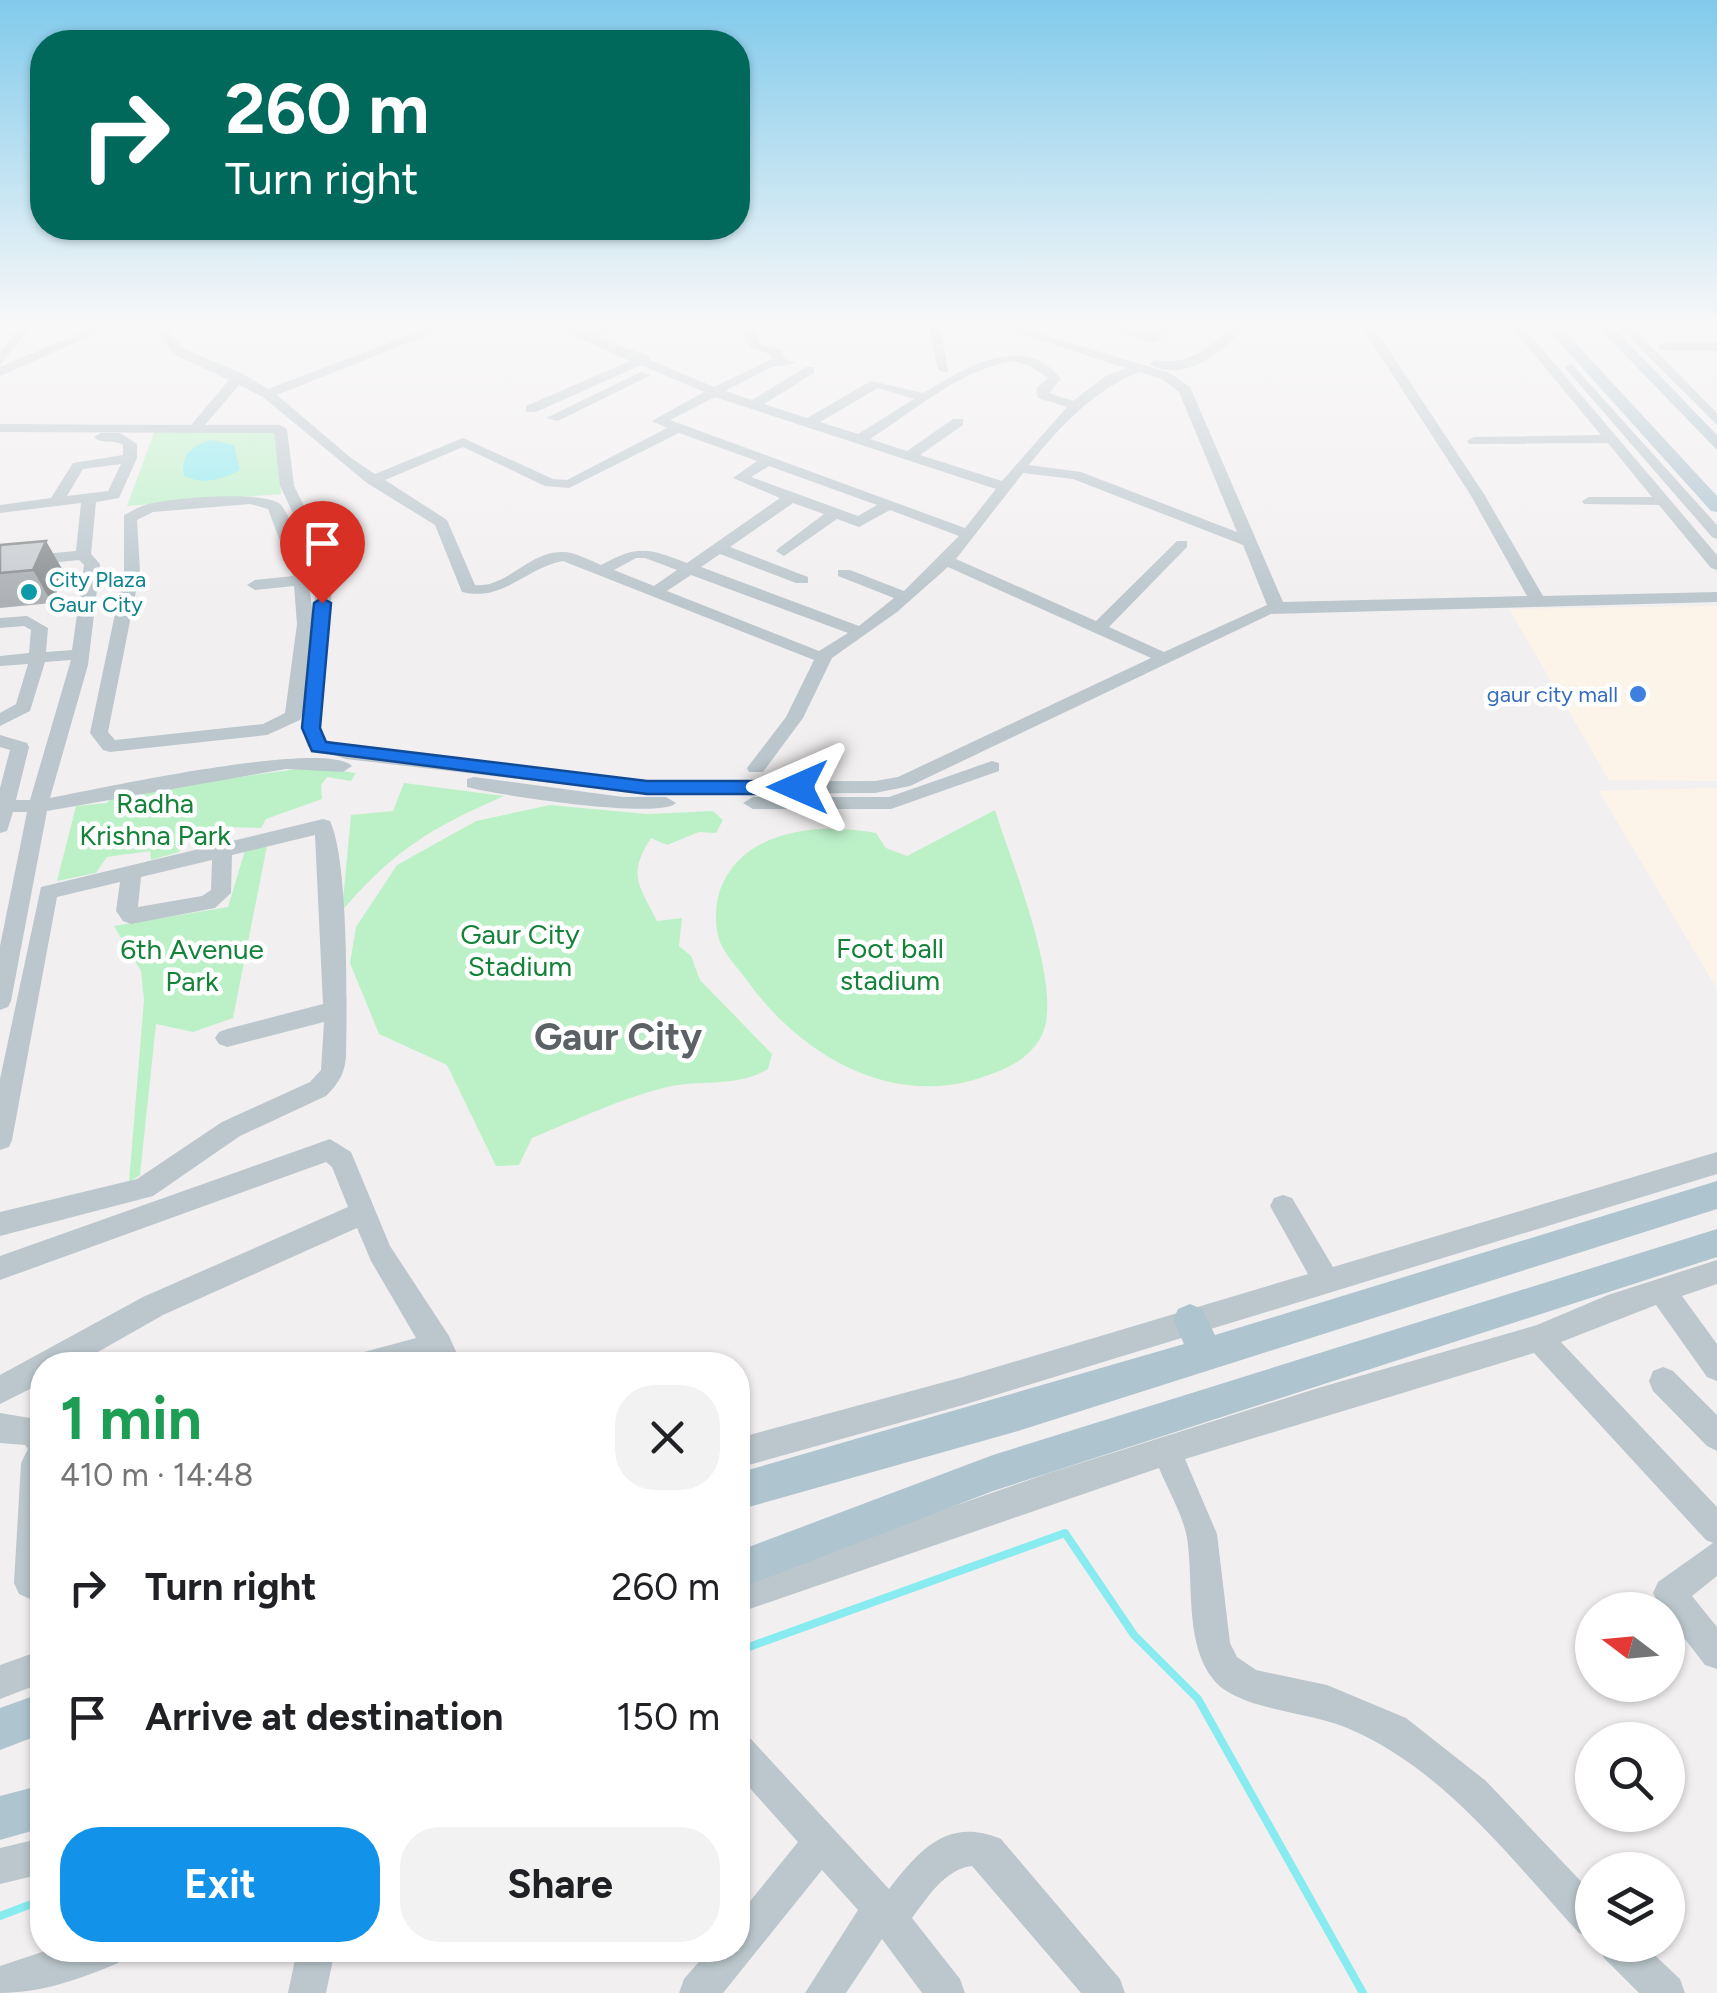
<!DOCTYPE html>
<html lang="en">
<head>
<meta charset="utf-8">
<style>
  body { margin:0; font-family:Figtree,sans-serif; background:#f2f2f2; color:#202124; height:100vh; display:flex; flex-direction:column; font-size:38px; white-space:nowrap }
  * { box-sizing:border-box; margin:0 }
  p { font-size:32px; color:#757577 }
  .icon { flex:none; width:55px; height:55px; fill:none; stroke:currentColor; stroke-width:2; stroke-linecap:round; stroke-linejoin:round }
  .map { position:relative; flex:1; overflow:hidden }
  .panel { position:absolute; left:30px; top:1352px; width:720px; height:610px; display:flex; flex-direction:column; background:#fff; border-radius:40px; box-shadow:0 2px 8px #0004 }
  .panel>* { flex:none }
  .banner { position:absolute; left:30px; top:30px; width:720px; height:210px; border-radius:40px; box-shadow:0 2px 8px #0004; background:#00695c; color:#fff; overflow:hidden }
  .needle { width:65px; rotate:286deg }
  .tools { position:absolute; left:1575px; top:1592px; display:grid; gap:20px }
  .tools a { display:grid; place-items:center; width:110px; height:110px; border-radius:50%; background:#fff; box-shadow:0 2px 8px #0004; font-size:50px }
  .pin { position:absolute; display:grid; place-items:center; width:85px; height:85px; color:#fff; margin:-102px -42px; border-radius:50% 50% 50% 0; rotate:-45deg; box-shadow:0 0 10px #0007 }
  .pin .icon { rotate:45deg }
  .me { position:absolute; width:110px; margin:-55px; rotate:270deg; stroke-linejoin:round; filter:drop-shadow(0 0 8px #0008) }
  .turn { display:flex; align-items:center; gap:35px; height:210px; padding:0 30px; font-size:45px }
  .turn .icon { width:130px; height:130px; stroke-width:2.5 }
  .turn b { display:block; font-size:70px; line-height:85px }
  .round { display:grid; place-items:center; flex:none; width:105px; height:105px; border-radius:40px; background:#f2f2f2 }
  .summary { display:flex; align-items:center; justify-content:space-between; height:170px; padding:0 30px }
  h1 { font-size:60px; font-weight:700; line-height:75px; color:#1e9e55 }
  .action { display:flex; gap:20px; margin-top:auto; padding:20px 30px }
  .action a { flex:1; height:115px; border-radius:40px; background:#1293e9; color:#fff; font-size:40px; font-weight:700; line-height:115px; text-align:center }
  .action a+a { background:#f2f2f2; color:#202124 }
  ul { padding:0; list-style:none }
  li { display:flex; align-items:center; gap:30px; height:130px; padding:0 30px }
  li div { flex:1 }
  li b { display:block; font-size:38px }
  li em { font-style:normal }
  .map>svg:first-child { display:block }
  .commercial { fill:#fdf4e9 }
  .green { fill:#bcf1c8 }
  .water { fill:#88ebef }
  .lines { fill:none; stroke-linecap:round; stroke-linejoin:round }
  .stream { stroke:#88ebef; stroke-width:8 }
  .minor { fill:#bbc7cd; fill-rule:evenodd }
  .major { fill:#aec4cf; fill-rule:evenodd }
  .wall { fill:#adb1b5 }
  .shaded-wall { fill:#8d9093 }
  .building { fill:#c9ced2; stroke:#8d9093; stroke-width:2.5 }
  .route { fill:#1a73e8; stroke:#114b97; stroke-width:2.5 }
  .culture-dot { fill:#0f9aa8; stroke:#fff; stroke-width:4 }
  .shop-dot { fill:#3f7fe0; stroke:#fff; stroke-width:4 }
  .labels { text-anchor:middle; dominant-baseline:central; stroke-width:9; stroke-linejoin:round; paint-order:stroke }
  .far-culture-label { font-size:22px; fill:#0d838f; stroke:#fff; text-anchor:start }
  .far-shop-label { font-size:22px; fill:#366cbe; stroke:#fff; text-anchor:end }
  .park-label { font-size:28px; fill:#148339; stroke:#fff }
  .district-label { font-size:38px; font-weight:bold; fill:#5c6165; stroke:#fff }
</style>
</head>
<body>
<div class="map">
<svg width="1717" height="1993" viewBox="0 0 1717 1993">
  <rect width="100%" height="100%" fill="#f2eff0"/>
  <path class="commercial" d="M1717,606V781L1609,780L1509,609Z
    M1717,788V989L1599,791Z"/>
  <path class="green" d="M155,430H275L281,494L127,506Z
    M312,767L356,773L351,781L327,777L321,785L322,799L266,819L261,828L222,827L206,840L195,834L183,841L179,852L151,860L150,851L107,857L96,873L57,881L76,806L107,803L115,794Z
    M404,783L504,796C431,828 394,850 342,911L351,815L393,811Z
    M550,805L647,814L713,811L723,820L716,833L699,832L667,845L651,838C627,875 639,885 657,921L682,918L679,946L691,956L700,980L772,1054L768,1069C734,1089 699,1078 663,1088C618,1100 575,1120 532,1138L519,1165L496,1166L447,1065L379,1034L350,963L356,927L397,865L476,821Z
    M995,810C1010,859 1066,992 1041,1037C1027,1061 1005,1070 980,1078C889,1108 798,1053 746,979C738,968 725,955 720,942C714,926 715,905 720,890C742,829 820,822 876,833L886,848L907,856Z
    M267,846L233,1018L193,1032L156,1024L140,1175L129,1182L144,1000L141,971L114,926L228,907L246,847Z"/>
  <path class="water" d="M211,440L234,445L240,470C221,480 204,485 184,476C180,456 192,445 211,440Z"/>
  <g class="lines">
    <path class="stream" d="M738,1651L1065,1533L1134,1635L1198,1699L1363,1993
      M0,1916L42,1900"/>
    <path class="minor" d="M22,323H34L0,365V352Z
      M104,323H120L0,376V367Z
      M150,323H162L182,348L243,374L268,389L441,323H457L277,395L351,458L375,474L463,438L553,479L567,480L667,428L652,421L704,392L641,365L536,412H526V406L630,361L546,323H562L584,332L608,323H624L595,337L649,356L650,360L714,387L772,359L771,355L750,347L740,323H752L761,345L781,350L785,359L796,363L772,367L725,391L752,400L806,367H814V373L764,404L807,418L871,381L923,393C964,369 1023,330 1061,379L1049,393L1073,401L1106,376L1126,368L987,323H1005L1170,373L1190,387L1283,602L1527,596L1470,494L1359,323H1371L1484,494L1543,596L1717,592V602L1271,614L910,786L875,793L647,794L346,759L308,747L302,728L303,713L300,720L267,735L110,752L103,750L90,733L124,571V515C131,512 138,507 145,505C166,498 270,489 282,506C300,532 311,588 313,618L318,565L280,486L274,433L0,432V424L191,425L229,380L174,354ZM1013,361L1030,366L1048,378L1036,389L1038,398L1067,407L1002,481L920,455L963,425V419H953L907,451L870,439C914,411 961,369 1013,361ZM1139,372L1162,379L1179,392L1237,532L1081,472L1029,465C1060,426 1093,391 1139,372ZM239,385L263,397L367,483L435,525L462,592C504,602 525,568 563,561L814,660L786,717L747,768L749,772H763L803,718L832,658L897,612L948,567L1151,658L898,777L875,781L647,782L348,747L323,739L320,728L334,565L294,486L287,429L280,425H205ZM878,388L914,399L858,434L820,422ZM715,397L996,489L965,528L670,420ZM679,433L757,461L733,478L780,498L687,563C647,548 639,545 601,565C589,560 575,552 563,552C529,551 507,588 475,585L447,520L385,480L463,447L545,486L569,488ZM769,466L877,505L858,516L751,477ZM1023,473L1073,479L1243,545L1267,605L1164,652L1109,627L1187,547V541H1177L1096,621L956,559ZM793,503L824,514L779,548L776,551L784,556L837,519L859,527L890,510L959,536L904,591L850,570H838V576L894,598L859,626L701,567L720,554L796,583H808V577L730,547ZM250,504L268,509L293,576L255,580L247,585L255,590L294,586L297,624L285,713L263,724L115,740L108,732L140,571L137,520L153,512ZM636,558H645L677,570L654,586L614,570ZM691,575L848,633L819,651L667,591Z
      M928,323H940L948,373L938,370Z
      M1095,323H1113L1152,335L1169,323H1183L1154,343Z
      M1237,323H1250C1225,349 1186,385 1149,364L1155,360C1191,367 1211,345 1237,323Z
      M1508,323H1520L1717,555V570L1711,568L1659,505L1584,504L1582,501L1589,497H1652L1608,443L1469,444L1467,441L1474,437L1601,435Z
      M1615,323H1628L1717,413V425Z
      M1663,343H1717V351L1659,350V344Z
      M1571,363L1717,525V539L1712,537L1567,370L1565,367Z
      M641,372L651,375L558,421L546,418Z
      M120,433L137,444V458L119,498L96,502L91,554L100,564L88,665L50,798C98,789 324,739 352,766L343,772L286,769L47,811L11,1001L8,1007L0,1010V946L27,812H13L7,831L0,833V788L10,750L0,747V735L27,743L29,747L16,800H30L71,660L45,662L30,711L0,726V713L16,704L28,664L0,666V656L29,653L31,630L24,626L0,628V618L27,616L48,628L46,652L72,650L84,565L79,560L0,568V558L76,551L81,503L0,513V505L51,498L73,463L123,455V445C114,439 102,445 94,437L101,433ZM121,464L108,491L67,496L83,469Z
      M992,761L999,763V771L891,809H753L743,803L753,797H889Z
      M474,777L623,797H666L676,803C659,820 497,795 467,787V779Z
      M323,819L330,821C349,861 347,1006 346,1056C345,1073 339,1083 326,1096L240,1136L153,1196L0,1236V1212L137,1179L222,1122L310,1082L321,1070L324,1022L227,1047L219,1044L215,1038L219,1032L227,1029L323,1004L315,835L232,855L231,893L215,908L131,924L123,921L116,911L120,882L57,897L12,1140L9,1147L0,1150V1079L41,887ZM212,860L211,890L202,896L138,907L141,877Z
      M330,1139L351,1152L390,1246L449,1336L462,1365H432L430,1361L414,1365H349L353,1355L416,1338L371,1261L357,1228L163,1315L75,1365H42V1383L0,1404V1375L143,1297L348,1207L332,1167L326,1162L0,1280V1256Z
      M1717,1152V1174L963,1405L738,1468V1438L963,1377L1308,1274L1270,1206L1274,1198L1283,1195L1292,1198L1333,1267Z
      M1717,1260V1284L1682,1296L1717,1344V1381L1707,1377L1656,1305L1561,1342L1717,1507V1576L1692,1596L1717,1627V1669L1705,1665L1668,1617V1610H1662L1653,1593L1658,1582L1713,1543L1706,1540L1534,1353L1185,1459L1217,1534L1230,1643L1237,1657L1256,1670L1327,1685L1406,1718L1486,1781L1592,1893V1939L1579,1933C1510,1858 1443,1768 1347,1728C1312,1712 1236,1710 1213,1679C1184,1643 1194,1581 1187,1538C1183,1515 1168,1490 1159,1468L738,1613V1581L1049,1473L1318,1388L1537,1325L1608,1295Z
      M1663,1367L1673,1371L1717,1415V1451L1707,1446L1653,1391L1649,1381L1653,1371Z
      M0,1413L42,1420V1595L30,1599L19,1594L14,1583L21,1463L28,1449L25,1445L0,1443Z
      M42,1650V1683L0,1699V1665Z
      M738,1733L750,1738L889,1889C920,1849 948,1817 1001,1839L1120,1979L1125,1993H1081L972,1866C945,1869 928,1897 912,1918L960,1979L965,1993H922L882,1939L846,1993H805L858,1910L822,1870L723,1993H679L684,1979L709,1950H738V1916L798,1842L738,1775Z
      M42,1838V1874L0,1884V1848Z
      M1598,1945H1644L1680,1979L1685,1993H1639L1604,1958Z
      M48,1950H124L118,1963C80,1979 42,1993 0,1993V1966Z
      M297,1950H335L326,1993H288Z"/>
    <path class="major" d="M1542,323H1557L1717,496V512L1711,511Z
      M1594,323H1609L1717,435V450Z
      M1717,1181V1209L1018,1431L738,1510V1473L1184,1344L1173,1320L1178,1309L1190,1304L1202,1309L1215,1335Z
      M1717,1229V1257L993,1491L738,1589V1551L993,1455Z
      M42,1693V1734L0,1750V1708Z
      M42,1785V1828L0,1840V1796Z"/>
  </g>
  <path class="wall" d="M0,545L65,574L52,603L0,608Z"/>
  <path class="shaded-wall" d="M46,541L65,574L52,603L33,570Z"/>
  <path class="building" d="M46,541L33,570L0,573V545Z"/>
  <linearGradient id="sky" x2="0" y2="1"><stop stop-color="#81caeb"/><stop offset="0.54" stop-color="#f9f8f8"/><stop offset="1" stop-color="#f9f8f8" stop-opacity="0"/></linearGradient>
  <rect width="1717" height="602" fill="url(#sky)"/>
  <path class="route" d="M322,598L331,603L320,728L326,742L647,781H798L807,787L798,794H647L312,751L302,728L314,603Z"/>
  <circle class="culture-dot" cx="29" cy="592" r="10"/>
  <circle class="shop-dot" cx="1638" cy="694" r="10"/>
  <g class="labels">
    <g class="far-culture-label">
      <text x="49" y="579">City Plaza<tspan x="49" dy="25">Gaur City</tspan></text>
    </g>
    <g class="far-shop-label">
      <text x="1618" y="694">gaur city mall</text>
    </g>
    <g class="park-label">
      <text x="155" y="803">Radha<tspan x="155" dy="32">Krishna Park</tspan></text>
      <text x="520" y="934">Gaur City<tspan x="520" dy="32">Stadium</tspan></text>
      <text x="890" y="948">Foot ball<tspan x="890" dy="32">stadium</tspan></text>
      <text x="192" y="949">6th Avenue<tspan x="192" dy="32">Park</tspan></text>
    </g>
    <g class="district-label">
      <text x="618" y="1037">Gaur City</text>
    </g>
  </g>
</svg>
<div class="tools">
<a><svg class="needle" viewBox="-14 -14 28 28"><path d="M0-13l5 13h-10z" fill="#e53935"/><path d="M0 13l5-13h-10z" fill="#757577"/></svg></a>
<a><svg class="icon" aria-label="search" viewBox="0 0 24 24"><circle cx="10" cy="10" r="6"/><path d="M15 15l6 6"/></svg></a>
<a><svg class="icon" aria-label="layers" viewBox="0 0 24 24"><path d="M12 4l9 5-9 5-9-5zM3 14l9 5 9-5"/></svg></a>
</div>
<div class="pin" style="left:322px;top:603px;background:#d93025"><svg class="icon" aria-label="arrive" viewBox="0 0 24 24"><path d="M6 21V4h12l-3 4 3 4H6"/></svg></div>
<svg class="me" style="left:798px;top:787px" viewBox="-20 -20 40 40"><path d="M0-17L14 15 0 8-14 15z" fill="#1a73e8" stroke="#fff" stroke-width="4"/></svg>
<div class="banner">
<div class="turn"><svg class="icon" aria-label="right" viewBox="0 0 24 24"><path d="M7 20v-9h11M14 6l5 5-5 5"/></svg><div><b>260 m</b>Turn right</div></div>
</div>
<section class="panel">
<div class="summary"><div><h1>1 min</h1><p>410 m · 14:48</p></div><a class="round"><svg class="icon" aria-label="close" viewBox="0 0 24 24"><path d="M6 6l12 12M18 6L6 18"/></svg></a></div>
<ul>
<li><svg class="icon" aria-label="right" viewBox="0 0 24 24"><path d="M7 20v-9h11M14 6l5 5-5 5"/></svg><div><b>Turn right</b></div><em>260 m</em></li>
<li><svg class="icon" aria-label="arrive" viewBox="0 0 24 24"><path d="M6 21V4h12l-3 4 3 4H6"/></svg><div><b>Arrive at destination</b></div><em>150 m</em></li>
</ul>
<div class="action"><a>Exit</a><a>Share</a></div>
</section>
</div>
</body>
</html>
